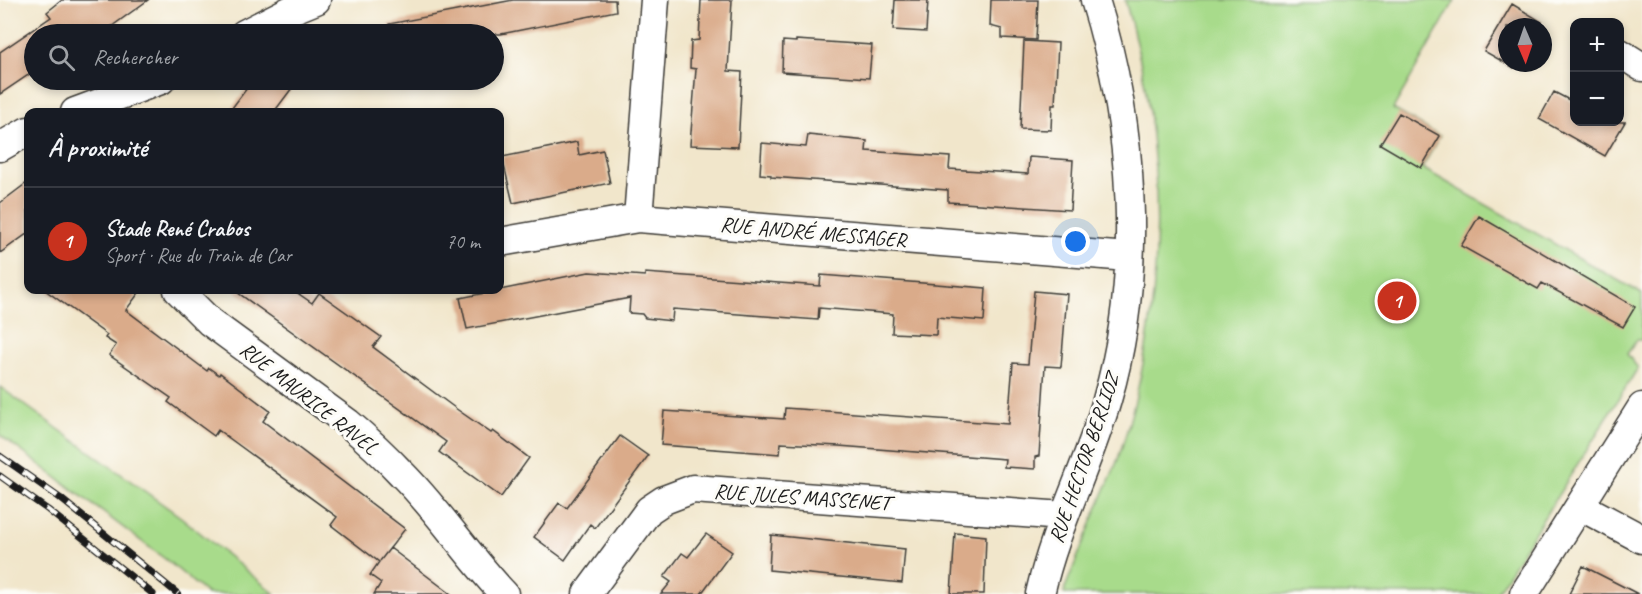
<!DOCTYPE html>
<html lang="fr">
<meta charset="utf-8">
<style>
:root{--surface:#171b24;--page:#242831;--text:#f1f3f6;--muted:#9ea1a6;--line:#363941;--accent:#c8321e}
body{margin:0;font-family:Caveat,sans-serif;background:var(--page);color:var(--text)}
.controls{position:absolute;right:18px;top:18px;display:grid;overflow:hidden;border-radius:12px;box-shadow:0 3px 9px #0003}
.controls button{width:54px;height:54px;display:grid;place-items:center;padding:0;border:0;border-bottom:2px solid var(--line);background:var(--surface);color:var(--text);font:30px sans-serif}
.compass{position:absolute;left:1498px;top:18px;width:54px;height:54px;border-radius:50%;background:var(--surface);box-shadow:0 3px 9px #0003;rotate:178deg}
.you{position:absolute;left:1076px;top:242px;width:21px;height:21px;margin:-15px;border:4px solid #fff;border-radius:50%;background:#1a73e8;box-shadow:0 0 0 9px #1a73e833}
.badge{display:grid;place-items:center;width:39px;height:39px;border-radius:50%;background:var(--accent);color:#fff;font-size:20px;font-weight:700}
.pin{position:absolute;translate:-50% -50%;border:3px solid #fff;box-shadow:0 2px 6px #0006}
.list{margin:0;padding:0;list-style:none}
h2{display:flex;justify-content:space-between;align-items:center;height:78px;margin:0;padding:0 24px;font-size:26px}
h2 small{font-size:20px;font-weight:400;color:var(--muted)}
.list li{display:grid;grid-template-columns:39px 1fr auto;gap:18px;align-items:center;box-sizing:border-box;height:108px;padding:0 24px;border-top:2px solid var(--line)}
.list b{display:block;font-size:22px;white-space:nowrap}
.list p{margin:0;font-size:20px;white-space:nowrap;color:var(--muted)}
.list em{font-size:20px;font-style:normal;color:var(--muted)}
.icon{flex:none;width:33px;height:33px;fill:none;stroke:currentColor;stroke-width:2;stroke-linecap:round;stroke-linejoin:round}
.map{position:relative;flex:none;width:1642px;height:594px;overflow:hidden}
.search{position:absolute;background:var(--surface);box-shadow:0 3px 9px #0003;left:24px;top:24px;width:480px;height:66px;display:flex;align-items:center;gap:15px;box-sizing:border-box;padding:0 21px;border-radius:33px;color:var(--muted);font-size:22px}
.panel{position:absolute;background:var(--surface);box-shadow:0 3px 9px #0003;left:24px;top:108px;width:480px;height:186px;border-radius:12px}
.map>svg:first-child{display:block}
.green{fill:#a8db8b;stroke:#627c54;stroke-width:1.5}
.building{fill:#daab8a}
.lines{fill:none;stroke-linecap:round;stroke-linejoin:round}
.minor-casing{stroke:#3c3a36;stroke-width:31}
.minor{stroke:#fff;stroke-width:28}
.rail-casing{stroke:#1c1c1c;stroke-width:7}
.rail{stroke:#fdfcf7;stroke-width:4.5;stroke-dasharray:14;stroke-linecap:butt}
.labels{text-anchor:middle;dominant-baseline:central;stroke-width:6;stroke-linejoin:round;paint-order:stroke}
.street-label{font-size:21px;fill:#1c1c1c;stroke:#fdfcf7}
</style>
<div class="map">
<svg width="1642" height="594" viewBox="0 0 1642 594">
<rect width="100%" height="100%" fill="#fdfcf7"/>
<filter id="ink" filterUnits="userSpaceOnUse"><feTurbulence type="fractalNoise" baseFrequency=".0167" numOctaves="2"/><feDisplacementMap in="SourceGraphic" scale="12" xChannelSelector="R" yChannelSelector="G"/><feConvolveMatrix kernelMatrix="1 2 1 2 8 2 1 2 1" color-interpolation-filters="sRGB"/></filter>
<filter id="wash" filterUnits="userSpaceOnUse"><feTurbulence type="fractalNoise" baseFrequency=".008" numOctaves="4" result="noise"/><feDisplacementMap in="SourceGraphic" scale="24" xChannelSelector="R" yChannelSelector="G"/><feGaussianBlur stdDeviation="1.35" result="paint"/><feColorMatrix in="noise" values="0 0 0 0 0 0 0 0 0 0 0 0 0 0 0 0 0 1.4 0 .05"/><feComposite in="paint" operator="in"/></filter>
<g filter="url(#wash)">
<rect width="100%" height="100%" fill="#f1e6cb"/>
<path class="green" d="M 1125,0 L 1455,0 L 1393,109 L 1440,136 L 1422,168 L 1642,294 L 1642,340 L 1637,340 L 1627,354 L 1638,368 L 1496,594 L 1064,594 L 1065,588 C 1077,558 1089,529 1101,499 C 1107,484 1115,469 1120,453 C 1168,306 1168,148 1125,0 Z
M 0,387 L 182,518 L 275,594 L 207,594 L 169,562 L 0,435 Z"/>
<g id="blocks">
<path class="building" d="M 62,0 L 148,0 L 101,34 L 34,34 L 34,71 L 0,94 L 0,52 L 51,17 L 47,12 Z
M 513,0 L 615,0 L 616,11 L 501,34 L 390,34 L 389,24 Z
M 701,0 L 732,0 L 728,71 L 742,72 L 738,147 L 690,145 L 696,69 L 690,68 L 691,41 L 699,40 Z
M 895,0 L 928,0 L 926,32 L 893,30 Z
M 991,0 L 1038,0 L 1036,40 L 1002,38 L 1002,29 L 990,26 Z
M 1512,4 L 1542,22 L 1539,27 L 1507,27 L 1507,63 L 1518,63 L 1514,68 L 1484,51 Z
M 796,40 L 872,45 L 869,78 L 782,72 L 783,41 L 796,42 Z
M 1024,41 L 1058,43 L 1055,105 L 1052,105 L 1051,130 L 1020,129 Z
M 253,80 L 298,80 L 274,112 L 229,112 Z
M 1554,92 L 1575,103 L 1575,122 L 1625,122 L 1605,156 L 1539,119 Z
M 1399,113 L 1440,136 L 1421,168 L 1380,144 Z
M 808,135 L 867,141 L 866,151 L 950,157 L 949,169 L 1028,174 L 1029,157 L 1073,160 L 1070,210 L 948,202 L 948,190 L 771,177 L 771,175 L 760,174 L 762,143 L 806,147 Z
M 577,142 L 579,155 L 603,150 L 610,183 L 513,203 L 502,157 Z
M 28,182 L 28,233 L 0,253 L 0,203 Z
M 1479,216 L 1635,307 L 1623,327 L 1542,283 L 1538,289 L 1461,246 Z
M 589,272 L 645,276 L 645,273 L 820,286 L 821,275 L 986,288 L 984,321 L 937,317 L 936,335 L 892,333 L 893,314 L 819,308 L 818,320 L 673,309 L 672,321 L 645,318 L 642,314 L 629,313 L 630,298 L 467,329 L 460,298 Z
M 45,290 L 141,290 L 126,310 L 207,371 L 209,368 L 219,375 L 220,373 L 270,411 L 263,421 L 405,529 L 380,561 L 390,548 L 451,594 L 374,594 L 381,583 L 370,575 L 379,562 L 331,525 L 337,517 L 218,430 L 214,436 L 168,402 L 171,398 L 109,355 L 116,345 L 105,338 L 107,335 Z
M 234,290 L 293,290 L 312,303 L 319,293 L 381,337 L 373,347 L 455,408 L 491,433 L 493,431 L 529,458 L 501,497 L 439,452 L 446,442 Z
M 1034,291 L 1067,294 L 1061,367 L 1045,366 L 1039,456 L 1035,457 L 1035,469 L 1004,467 L 1005,459 L 839,446 L 781,443 L 780,454 L 661,445 L 664,411 L 784,419 L 785,408 L 1008,424 L 1013,363 L 1028,364 Z
M 620,436 L 648,456 L 595,528 L 590,524 L 565,560 L 534,537 L 559,503 L 567,508 Z
M 955,533 L 986,536 L 984,594 L 951,594 Z
M 706,534 L 732,552 L 701,594 L 661,594 L 671,582 L 664,577 L 682,553 L 688,557 Z
M 771,535 L 905,549 L 902,583 L 769,570 Z
M 1583,566 L 1638,594 L 1569,594 Z"/>
</g>
</g>
<g filter="url(#ink)">
<use href="#blocks" fill-opacity="0" stroke="#3c3a36" stroke-width="1.5"/>
<g class="lines">
<defs>
<path id="minor" d="M 244,34 L 289,11 L 316,0
M 1620,53 L 1642,67
M 75,112 L 161,80
M 0,147 L 28,131
M 638,218 L 655,0
M 500,242 L 638,218 L 1128,257
M 178,290 L 210,322 L 348,423 C 367,439 385,456 402,474 C 439,511 468,556 504,594
M 1580,506 L 1642,539
M 587,594 L 649,510 L 664,500 L 693,489 L 1064,516
M 1040,594 C 1055,527 1088,466 1107,400 C 1144,273 1134,125 1095,0
M 1524,594 L 1642,407"/>
</defs>
<use href="#minor" class="minor-casing"/>
<use href="#minor" class="minor"/>
<defs>
<path id="rail" d="M 0,456 L 60,498 L 178,594
M 0,476 L 48,510 L 153,594"/>
</defs>
<use href="#rail" class="rail-casing"/>
<use href="#rail" class="rail"/>
</g>
</g>
<g class="labels">
<g class="street-label">
<text transform="translate(813 232) rotate(5)">RUE ANDRÉ MESSAGER</text>
<text transform="translate(309 398) rotate(38)">RUE MAURICE RAVEL</text>
<text transform="translate(1084 458) rotate(-71)">RUE HECTOR BERLIOZ</text>
<text transform="translate(802 497) rotate(4)">RUE JULES MASSENET</text>
</g>
</g>
</svg>
<div class="controls">
<button>+</button>
<button>−</button>
</div>
<svg class="compass" viewBox="-18 -18 36 36"><path d="M0-13l5 13h-10z" fill="#e53935"/><path d="M0 13l5-13h-10z" fill="#9ea1a6"/></svg>
<div class="you"></div>
<div class="pin badge" style="left:1397px;top:301px">1</div>
<div class="search"><svg class="icon" aria-label="search" viewBox="0 0 24 24"><circle cx="10" cy="10" r="6"/><path d="M15 15l6 6"/></svg>Rechercher</div>
<section class="panel">
<h2>À proximité<small></small></h2>
<ul class="list">
<li><span class="badge">1</span><div><b>Stade René Crabos</b><p>Sport · Rue du Train de Car</p></div><em>70 m</em></li>
</ul>
</section>
</div>
